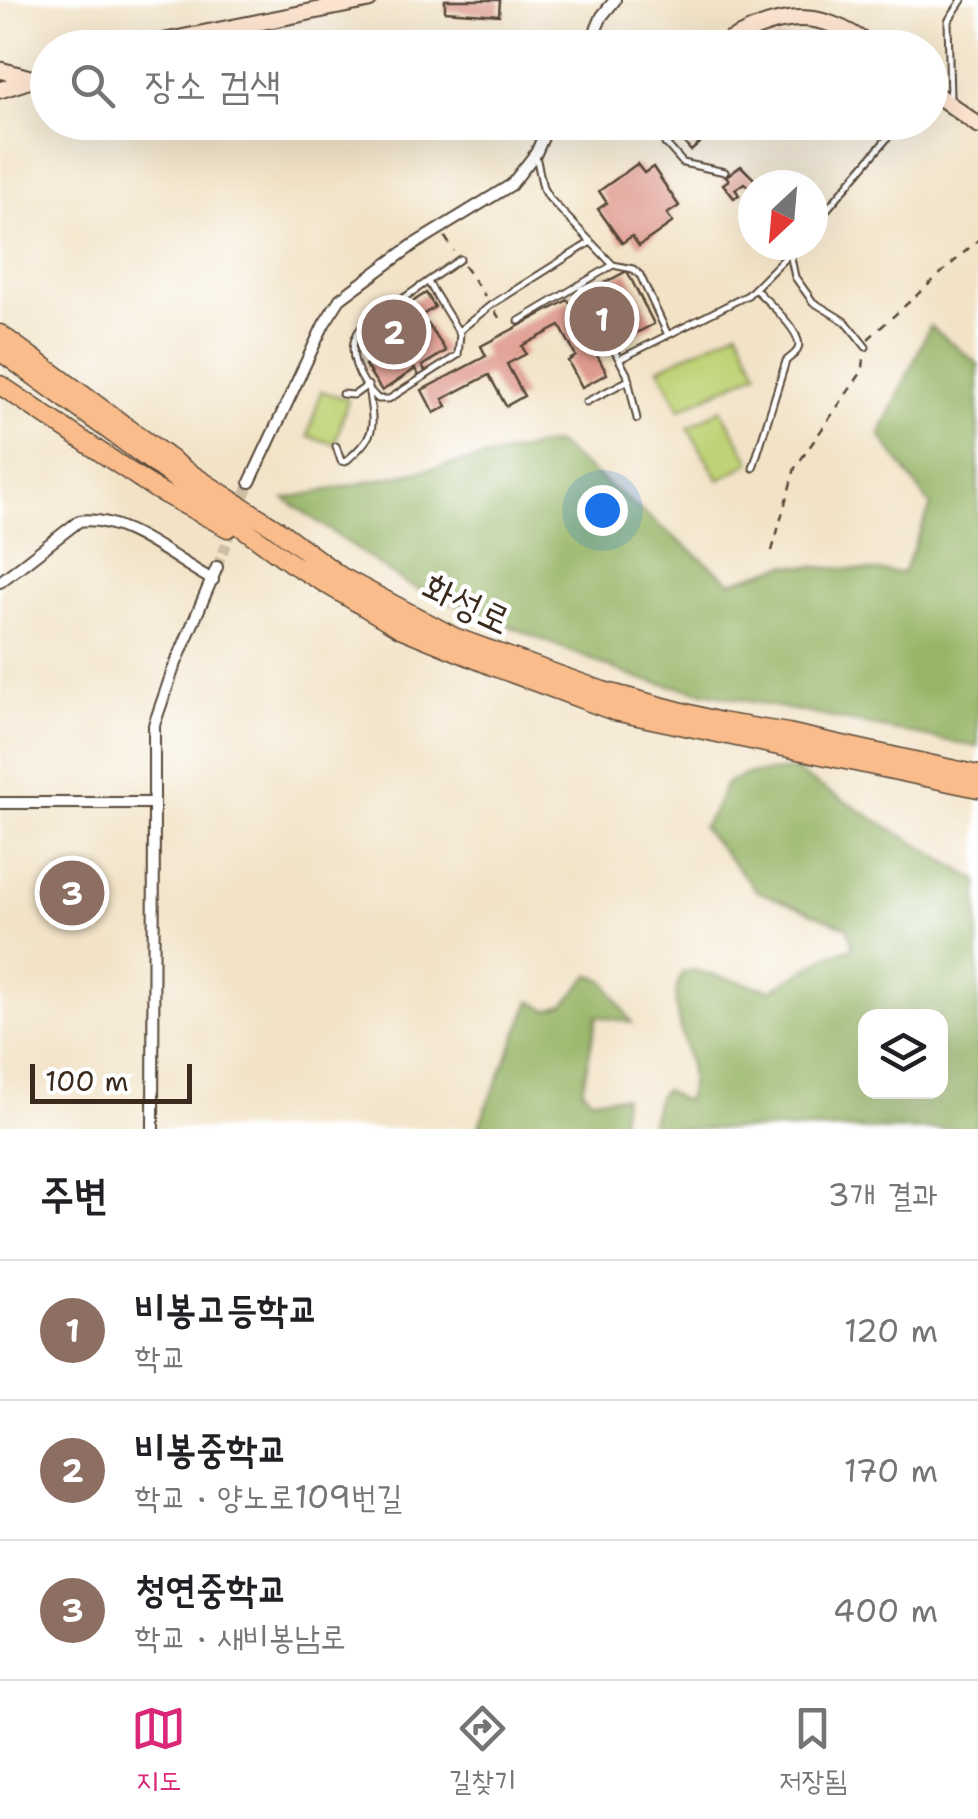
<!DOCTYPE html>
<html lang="ko">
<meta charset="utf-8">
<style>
:root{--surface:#fff;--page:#f2f2f2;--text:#202124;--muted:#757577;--line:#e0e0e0;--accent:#db2777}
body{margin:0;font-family:"Shantell Sans","Poor Story",sans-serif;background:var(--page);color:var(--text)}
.controls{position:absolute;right:30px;bottom:30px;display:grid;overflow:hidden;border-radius:20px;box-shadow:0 10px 40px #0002}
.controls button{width:90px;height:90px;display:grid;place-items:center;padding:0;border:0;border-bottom:2px solid var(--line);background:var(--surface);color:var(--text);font:50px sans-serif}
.compass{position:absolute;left:738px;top:170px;width:90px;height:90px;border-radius:50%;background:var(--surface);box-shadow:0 10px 40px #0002;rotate:206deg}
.scale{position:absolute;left:30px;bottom:25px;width:162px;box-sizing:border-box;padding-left:10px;border:5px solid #3b2a1e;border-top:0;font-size:28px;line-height:35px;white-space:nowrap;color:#3b2a1e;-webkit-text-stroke:8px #fff;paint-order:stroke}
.you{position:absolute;left:602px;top:510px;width:35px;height:35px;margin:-25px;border:8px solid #fff;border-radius:50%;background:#1a73e8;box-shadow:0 0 0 15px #1a73e833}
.badge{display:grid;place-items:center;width:65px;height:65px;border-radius:50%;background:var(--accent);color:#fff;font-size:32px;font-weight:700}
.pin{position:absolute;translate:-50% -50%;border:5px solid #fff;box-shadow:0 2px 10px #0006}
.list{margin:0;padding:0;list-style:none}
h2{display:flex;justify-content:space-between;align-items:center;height:130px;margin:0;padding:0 40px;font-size:42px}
h2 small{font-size:32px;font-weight:400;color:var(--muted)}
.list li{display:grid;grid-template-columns:65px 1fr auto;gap:30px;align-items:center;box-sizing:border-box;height:140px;padding:0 40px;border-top:2px solid var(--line)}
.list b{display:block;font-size:38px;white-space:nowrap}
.list p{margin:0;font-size:32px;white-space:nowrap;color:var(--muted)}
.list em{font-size:32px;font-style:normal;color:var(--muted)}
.icon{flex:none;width:55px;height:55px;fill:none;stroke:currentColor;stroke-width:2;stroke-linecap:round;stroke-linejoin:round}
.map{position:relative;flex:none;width:978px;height:1129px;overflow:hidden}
.search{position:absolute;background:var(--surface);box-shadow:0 10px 40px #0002;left:30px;right:30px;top:30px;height:110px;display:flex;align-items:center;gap:25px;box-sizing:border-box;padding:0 35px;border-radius:55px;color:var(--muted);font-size:38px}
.sheet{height:550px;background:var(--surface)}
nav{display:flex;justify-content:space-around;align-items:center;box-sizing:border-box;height:140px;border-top:2px solid var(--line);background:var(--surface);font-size:28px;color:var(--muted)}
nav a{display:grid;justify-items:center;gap:5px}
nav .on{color:var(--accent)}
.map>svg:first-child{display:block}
.green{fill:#bfd376;stroke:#7d7e4a;stroke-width:2.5}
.forest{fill:#97b567;stroke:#697042;stroke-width:2.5;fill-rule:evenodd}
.building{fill:#de988c}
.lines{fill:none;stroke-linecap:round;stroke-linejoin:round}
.street-tunnel{stroke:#cdbea5;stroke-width:10;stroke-dasharray:10 5;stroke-linecap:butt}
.lane-casing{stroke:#564637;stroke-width:9}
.street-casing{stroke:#564637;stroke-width:14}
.secondary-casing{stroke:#564637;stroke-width:19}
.primary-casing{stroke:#564637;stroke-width:21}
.path{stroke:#564637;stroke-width:2.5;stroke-dasharray:8 8;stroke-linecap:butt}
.lane{stroke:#fff;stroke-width:5}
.street{stroke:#fff;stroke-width:10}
.secondary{stroke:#fde4d0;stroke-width:15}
.primary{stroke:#f9bc8a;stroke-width:18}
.labels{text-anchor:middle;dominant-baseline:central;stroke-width:9;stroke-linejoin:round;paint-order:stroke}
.street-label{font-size:38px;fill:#3b2a1e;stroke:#fff}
</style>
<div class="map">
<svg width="978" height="1129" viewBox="0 0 978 1129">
<rect width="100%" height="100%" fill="#fff"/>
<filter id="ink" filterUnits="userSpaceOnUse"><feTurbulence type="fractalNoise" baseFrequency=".01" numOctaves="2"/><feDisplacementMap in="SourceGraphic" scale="20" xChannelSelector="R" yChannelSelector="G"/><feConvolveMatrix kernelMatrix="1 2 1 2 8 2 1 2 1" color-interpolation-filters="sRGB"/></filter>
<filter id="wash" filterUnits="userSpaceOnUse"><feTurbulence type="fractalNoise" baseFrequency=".0048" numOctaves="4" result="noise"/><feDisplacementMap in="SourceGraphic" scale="40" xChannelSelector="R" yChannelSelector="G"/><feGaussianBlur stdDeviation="2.25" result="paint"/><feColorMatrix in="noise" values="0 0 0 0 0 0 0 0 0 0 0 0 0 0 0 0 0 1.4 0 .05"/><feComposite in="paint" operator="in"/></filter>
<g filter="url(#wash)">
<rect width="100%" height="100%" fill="#f2e3c7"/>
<path class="green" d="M 738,330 L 758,372 L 680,409 L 659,368 Z
M 321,391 L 348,399 L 335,444 L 308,436 Z
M 721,409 L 751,462 L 719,480 L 688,428 Z"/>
<path class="forest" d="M 930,326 L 978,364 L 978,747 L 639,679 L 408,585 L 285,499 L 555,443 L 731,582 L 786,565 L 903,573 L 931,506 L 880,435 Z
M 793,770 L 978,881 L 978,1129 L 649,1129 L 658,1096 L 665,1090 L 679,1099 L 687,1100 C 702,1056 661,1016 682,973 L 693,970 L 772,990 L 830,955 L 853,948 L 847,927 L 757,891 L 702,827 L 713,813 L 726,784 L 747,774 ZM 940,1016 L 940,1092 L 866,1092 L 866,1016 Z
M 590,975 L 604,980 L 632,1023 L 597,1016 L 582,1090 L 591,1098 L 624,1097 L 620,1129 L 489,1129 L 479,1125 L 531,1001 L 547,1010 L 564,1005 Z"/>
<g id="blocks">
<path class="building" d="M 445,0 L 500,0 L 499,15 L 445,11 Z
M 773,39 L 811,40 L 811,48 L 773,48 Z
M 699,122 L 708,134 L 701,139 L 695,136 L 700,143 L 691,151 L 679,137 Z
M 707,122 L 733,123 L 734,132 L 710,139 Z
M 637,164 L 644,173 L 653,167 L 679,206 L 667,214 L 673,222 L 639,246 L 632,236 L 622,243 L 598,209 L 607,203 L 599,191 Z
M 741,166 L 760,185 L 753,185 L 753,191 L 744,183 L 735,189 L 739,195 L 734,198 L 723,184 L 729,180 L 726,176 Z
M 627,271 L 654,324 L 620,341 L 593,289 Z
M 426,293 L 435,307 L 366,352 L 357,338 Z
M 568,300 L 607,374 L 582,387 L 568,361 L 576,356 L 560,326 L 522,346 L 526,354 L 507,364 L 524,396 L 506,406 L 489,375 L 443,399 L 447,406 L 434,413 L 422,390 L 486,356 L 481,346 Z
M 428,324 L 446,351 L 422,366 L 426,373 L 420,377 L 415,369 L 382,391 L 365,365 Z"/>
</g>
</g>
<g filter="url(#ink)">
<use href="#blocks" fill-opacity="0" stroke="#564637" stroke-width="2.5"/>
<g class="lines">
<path class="street-tunnel" d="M 239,510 L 250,482
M 217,567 L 233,526"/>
<defs>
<path id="lane" d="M 950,98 L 948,21 L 962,0
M 647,122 L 683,163 L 725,172
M 665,144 L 691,122
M 536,156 L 543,188 L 549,198 L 613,265 L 633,269 L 640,275 L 668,335
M 813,226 L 901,122
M 797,245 L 790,253 L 795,277 L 813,302 L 846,322 L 866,347
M 428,282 L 460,334 L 458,355 L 389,399 L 378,399 C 360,382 342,349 362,327 L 460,259
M 579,285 L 627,374 L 637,419
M 519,321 L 613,265
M 459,331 L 491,305 L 591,242
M 620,359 L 748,295 L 790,253
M 586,402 L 629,380
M 336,446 L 341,461 L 345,462 C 380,432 373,428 368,385 L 354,395 L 342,394
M 753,468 L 786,361 C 790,357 796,354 798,349 C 805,334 766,300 756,290"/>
<path id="street" d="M 588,48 L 602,16 L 615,0
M 250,482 L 324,324 L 340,299 L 413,245 L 511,185 L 536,153 L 550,122
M 0,582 L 79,521 C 123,514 174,560 213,580
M 0,803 L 154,803 L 153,1129
M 154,803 L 154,725 L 173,670 L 217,567"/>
<path id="secondary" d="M 131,48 L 369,0
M 715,48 C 777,15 813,3 874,48
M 0,70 L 34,79
M 0,90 L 34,79 L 48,78
M 930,90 L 978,125"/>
<path id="primary" d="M 0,334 L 185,470 L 274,527 L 340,576 L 454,637 L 603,691 L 720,722 L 788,733 L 978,775
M 0,351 L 291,563 L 400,628 L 495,667 L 614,711 L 978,788
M 0,385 L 157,490 L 228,528"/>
</defs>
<use href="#lane" class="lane-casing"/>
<use href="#street" class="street-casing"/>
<use href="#secondary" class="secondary-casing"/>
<use href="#primary" class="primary-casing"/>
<path class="path" d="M 445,237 L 454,251
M 464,266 L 485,296
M 495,311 L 502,323
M 868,339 L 978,240
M 772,551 L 795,468 L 863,370 L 864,356"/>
<use href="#lane" class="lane"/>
<use href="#street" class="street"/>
<use href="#secondary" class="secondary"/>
<use href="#primary" class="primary"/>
</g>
</g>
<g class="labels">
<g class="street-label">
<text transform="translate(467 603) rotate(25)">화성로</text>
</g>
</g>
</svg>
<div class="controls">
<button><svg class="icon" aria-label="layers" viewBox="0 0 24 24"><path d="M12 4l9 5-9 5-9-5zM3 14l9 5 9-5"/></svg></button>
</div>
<svg class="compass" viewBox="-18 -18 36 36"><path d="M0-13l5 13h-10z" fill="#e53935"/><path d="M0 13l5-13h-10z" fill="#757577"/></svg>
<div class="scale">100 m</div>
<div class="you"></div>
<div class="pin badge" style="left:602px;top:319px;background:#8d6e63">1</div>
<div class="pin badge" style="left:394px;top:332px;background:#8d6e63">2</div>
<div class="pin badge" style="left:72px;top:893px;background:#8d6e63">3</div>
<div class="search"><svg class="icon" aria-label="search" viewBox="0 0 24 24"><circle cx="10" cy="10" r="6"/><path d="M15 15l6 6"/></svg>장소 검색</div>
</div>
<section class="sheet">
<h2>주변<small>3개 결과</small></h2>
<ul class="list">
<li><span class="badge" style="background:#8d6e63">1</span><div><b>비봉고등학교</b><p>학교</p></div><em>120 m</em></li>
<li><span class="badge" style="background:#8d6e63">2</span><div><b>비봉중학교</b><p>학교 · 양노로109번길</p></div><em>170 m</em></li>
<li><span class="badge" style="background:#8d6e63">3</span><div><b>청연중학교</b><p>학교 · 새비봉남로</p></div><em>400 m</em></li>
</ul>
</section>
<nav>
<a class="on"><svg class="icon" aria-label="map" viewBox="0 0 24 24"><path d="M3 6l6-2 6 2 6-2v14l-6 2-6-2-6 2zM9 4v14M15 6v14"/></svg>지도</a>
<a><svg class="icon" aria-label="directions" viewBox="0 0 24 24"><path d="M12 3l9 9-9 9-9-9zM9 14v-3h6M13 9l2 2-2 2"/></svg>길찾기</a>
<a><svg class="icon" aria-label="saved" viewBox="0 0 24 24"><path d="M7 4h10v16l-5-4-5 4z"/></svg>저장됨</a>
</nav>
